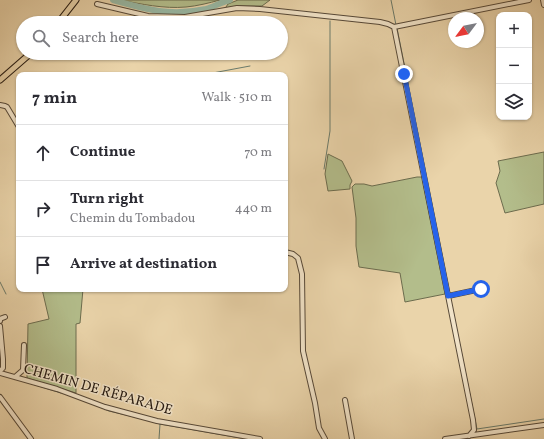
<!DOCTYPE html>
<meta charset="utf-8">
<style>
:root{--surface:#fff;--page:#f2f2f3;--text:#2b2b33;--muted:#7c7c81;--line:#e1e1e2}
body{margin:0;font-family:Vollkorn,serif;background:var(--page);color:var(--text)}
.controls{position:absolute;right:12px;top:12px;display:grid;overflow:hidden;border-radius:8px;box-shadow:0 1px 3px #0004}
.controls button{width:36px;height:36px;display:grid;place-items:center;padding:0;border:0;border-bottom:1px solid var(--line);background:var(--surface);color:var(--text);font:20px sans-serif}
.compass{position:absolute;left:448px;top:12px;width:36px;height:36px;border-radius:50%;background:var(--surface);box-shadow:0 1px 3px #0004;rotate:238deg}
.stop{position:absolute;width:12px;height:12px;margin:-9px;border:3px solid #2563eb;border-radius:50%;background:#fff}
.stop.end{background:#2563eb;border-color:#fff;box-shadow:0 1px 4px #0008}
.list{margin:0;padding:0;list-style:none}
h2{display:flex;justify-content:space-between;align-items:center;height:52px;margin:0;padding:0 16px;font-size:17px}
h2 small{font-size:13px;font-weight:400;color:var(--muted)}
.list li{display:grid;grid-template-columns:26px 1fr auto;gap:12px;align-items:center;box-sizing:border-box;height:56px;padding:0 16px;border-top:1px solid var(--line)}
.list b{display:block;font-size:15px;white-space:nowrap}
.list p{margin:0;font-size:13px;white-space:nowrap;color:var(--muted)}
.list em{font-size:13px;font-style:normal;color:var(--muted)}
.icon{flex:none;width:22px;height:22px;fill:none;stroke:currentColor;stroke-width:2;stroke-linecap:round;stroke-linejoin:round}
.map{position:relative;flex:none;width:544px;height:439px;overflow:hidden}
.search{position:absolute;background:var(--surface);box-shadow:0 1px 3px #0004;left:16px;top:16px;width:272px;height:44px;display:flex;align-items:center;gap:10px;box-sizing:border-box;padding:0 14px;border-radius:22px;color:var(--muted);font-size:15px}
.panel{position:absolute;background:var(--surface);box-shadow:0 1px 3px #0004;left:16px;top:72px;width:272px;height:220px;border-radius:8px}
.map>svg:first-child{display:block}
.green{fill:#b3bd8b;stroke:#6c6c4e}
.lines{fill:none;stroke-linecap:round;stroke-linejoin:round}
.stream{stroke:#6a7a6a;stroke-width:1}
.river{stroke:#98b9a5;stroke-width:6}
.minor-casing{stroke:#574938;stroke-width:6}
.major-casing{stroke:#261b12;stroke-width:7}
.minor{stroke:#f1e3c8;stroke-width:4}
.major{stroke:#ead4aa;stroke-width:5}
.route{stroke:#2563eb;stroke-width:5}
.labels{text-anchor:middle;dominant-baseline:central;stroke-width:3;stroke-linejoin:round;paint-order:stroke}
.street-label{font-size:14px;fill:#261b12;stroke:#f1e3c8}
</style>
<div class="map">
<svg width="544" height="439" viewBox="0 0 544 439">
<rect width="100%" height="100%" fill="#ead4aa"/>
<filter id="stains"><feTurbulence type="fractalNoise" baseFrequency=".005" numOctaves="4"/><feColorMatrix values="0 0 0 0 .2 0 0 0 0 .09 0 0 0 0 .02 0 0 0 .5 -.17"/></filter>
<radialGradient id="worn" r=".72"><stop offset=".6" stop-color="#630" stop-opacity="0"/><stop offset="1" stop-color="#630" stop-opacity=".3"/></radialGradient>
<path class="green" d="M 120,0 L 220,0 C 209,3 197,6 186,7 C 164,9 141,4 120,0 Z
M 238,0 L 270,0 L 262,6 L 237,6 L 228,8 L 226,7 L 228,4 Z
M 544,152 L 544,204 L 505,213 L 496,183 L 500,171 L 498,161 Z
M 328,154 L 342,161 L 352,181 L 350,185 L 350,189 L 328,191 L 325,174 Z
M 417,177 L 422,177 L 445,294 L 405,302 L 400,273 L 359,267 L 356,246 L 356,218 L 352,187 L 355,184 L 364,184 L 372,186 Z
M 42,289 L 83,289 L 80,323 L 76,324 L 76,393 L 27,378 L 28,324 L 49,319 Z"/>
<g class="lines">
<path class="stream" d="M 391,0 L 396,25
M 397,28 L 450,294
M 202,75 L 250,66
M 324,169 L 330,131 L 330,21
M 0,282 L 6,294
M 450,297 L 477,429 L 544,419
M 32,384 L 61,393
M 100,407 L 109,411 L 151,421
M 156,423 L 160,424
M 159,439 L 160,424 L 246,439"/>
<path class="river" d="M 113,0 C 127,4 145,9 159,11 C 174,13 192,12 206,9 C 214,7 221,2 230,0"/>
<defs>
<path id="minor" d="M 543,0 L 544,5
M 97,4 L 148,16 L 185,17 L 237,8 L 260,9 L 380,22 L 388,24 L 394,27 L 473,420 L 474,430 L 469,436
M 394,27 L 529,0
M 0,105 L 5,106 L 7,107 L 19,127
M 285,252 L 293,254 L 298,258 L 302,274 L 303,351 L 315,403 L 319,428 L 325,439
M 448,296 L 481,289
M 0,321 L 0,319 L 5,317
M 0,326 L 3,359 L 3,368 L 0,371
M 0,373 L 57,389 L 105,407 L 157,421 L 260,439
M 15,377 L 23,370 L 24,345
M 0,397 L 31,439
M 345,400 L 352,439
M 445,439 L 544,425"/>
<path id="major" d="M 58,23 L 76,0
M 0,80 L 31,53"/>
</defs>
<use href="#minor" class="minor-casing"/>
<use href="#major" class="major-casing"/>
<use href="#minor" class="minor"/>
<use href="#major" class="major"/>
</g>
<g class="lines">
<path class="route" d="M 404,74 L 448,296 L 481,289"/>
</g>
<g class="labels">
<g class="street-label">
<text transform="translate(98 390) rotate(16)">CHEMIN DE RÉPARADE</text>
</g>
</g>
<rect width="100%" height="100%" filter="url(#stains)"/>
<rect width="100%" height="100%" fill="url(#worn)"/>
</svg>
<div class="controls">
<button>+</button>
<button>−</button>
<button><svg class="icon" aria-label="layers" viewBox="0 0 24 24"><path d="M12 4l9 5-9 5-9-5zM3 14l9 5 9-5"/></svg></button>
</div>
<svg class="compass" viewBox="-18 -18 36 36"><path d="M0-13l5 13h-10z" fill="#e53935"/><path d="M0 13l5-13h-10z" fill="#7c7c81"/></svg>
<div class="stop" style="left:481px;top:289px"></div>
<div class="stop end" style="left:404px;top:74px"></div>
<div class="search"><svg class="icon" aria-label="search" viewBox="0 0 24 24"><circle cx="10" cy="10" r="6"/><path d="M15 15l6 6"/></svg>Search here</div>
<section class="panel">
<h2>7 min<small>Walk · 510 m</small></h2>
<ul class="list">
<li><svg class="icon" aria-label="ahead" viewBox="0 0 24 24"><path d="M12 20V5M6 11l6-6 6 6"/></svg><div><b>Continue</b></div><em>70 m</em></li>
<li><svg class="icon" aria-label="right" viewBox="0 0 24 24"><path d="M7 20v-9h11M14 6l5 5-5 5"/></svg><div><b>Turn right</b><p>Chemin du Tombadou</p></div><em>440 m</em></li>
<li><svg class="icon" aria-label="arrive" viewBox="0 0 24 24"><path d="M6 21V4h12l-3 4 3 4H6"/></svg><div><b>Arrive at destination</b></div></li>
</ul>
</section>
</div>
